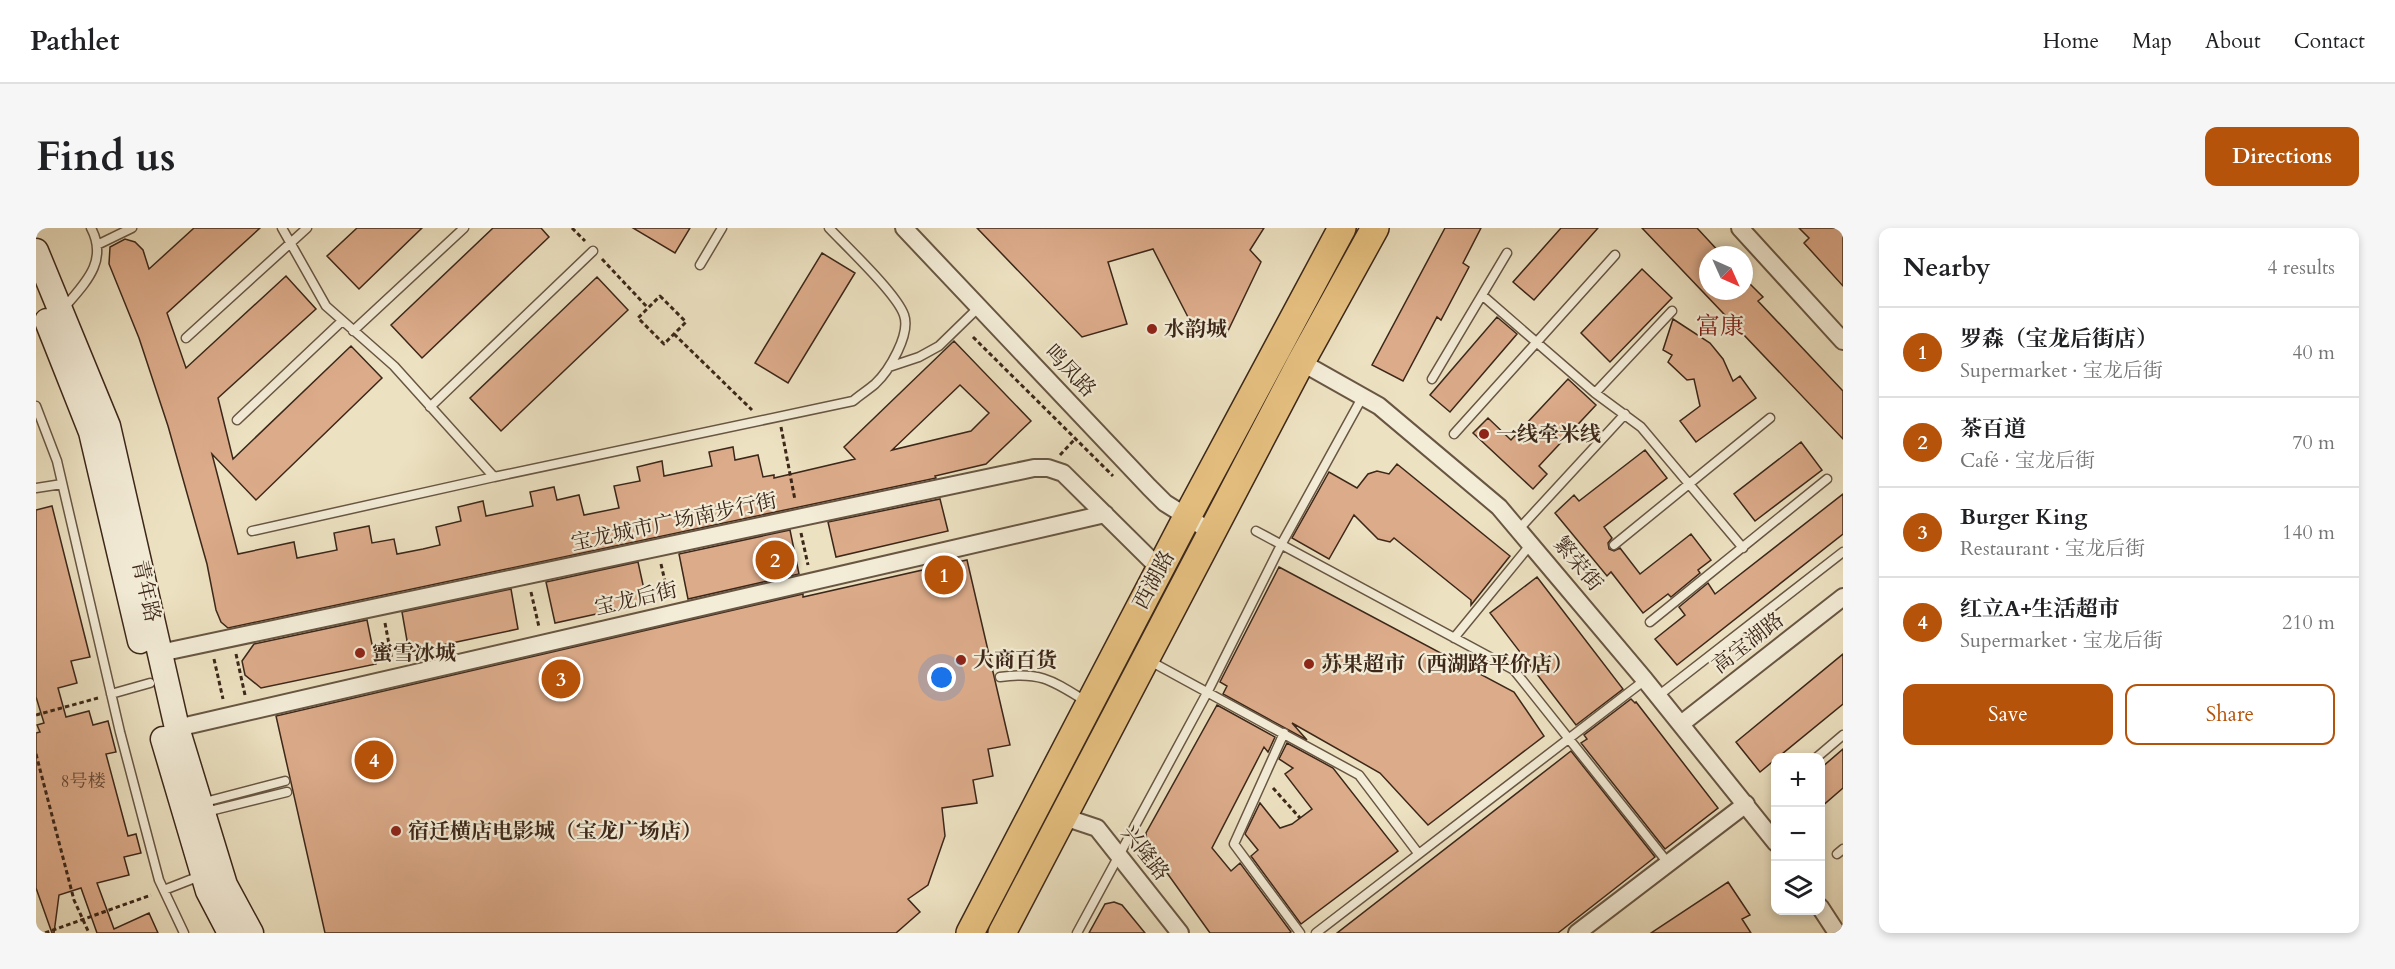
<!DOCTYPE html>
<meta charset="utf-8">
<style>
:root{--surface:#fff;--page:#f6f6f6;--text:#202124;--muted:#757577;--line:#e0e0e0;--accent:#b45309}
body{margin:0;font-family:Cardo,"Noto Serif SC",serif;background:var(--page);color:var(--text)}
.controls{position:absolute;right:18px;bottom:18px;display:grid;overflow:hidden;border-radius:12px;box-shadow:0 3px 9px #0003}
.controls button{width:54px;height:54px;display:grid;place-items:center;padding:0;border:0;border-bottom:2px solid var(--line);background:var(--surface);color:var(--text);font:30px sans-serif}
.compass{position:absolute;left:1663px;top:18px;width:54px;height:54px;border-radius:50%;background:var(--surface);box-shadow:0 3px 9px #0003;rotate:135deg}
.you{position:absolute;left:906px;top:450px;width:21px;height:21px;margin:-15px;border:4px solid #fff;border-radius:50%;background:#1a73e8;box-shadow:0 0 0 9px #1a73e833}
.badge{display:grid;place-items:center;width:39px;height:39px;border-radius:50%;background:var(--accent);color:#fff;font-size:20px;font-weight:700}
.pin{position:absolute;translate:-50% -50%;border:3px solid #fff;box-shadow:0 2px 6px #0006}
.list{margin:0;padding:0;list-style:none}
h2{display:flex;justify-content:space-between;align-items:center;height:78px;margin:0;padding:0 24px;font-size:26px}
h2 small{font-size:20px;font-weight:400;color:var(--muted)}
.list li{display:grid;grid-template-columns:39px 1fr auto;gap:18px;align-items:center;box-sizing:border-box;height:90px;padding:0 24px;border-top:2px solid var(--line)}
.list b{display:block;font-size:22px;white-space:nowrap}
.list p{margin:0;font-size:20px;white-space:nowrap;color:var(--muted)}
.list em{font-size:20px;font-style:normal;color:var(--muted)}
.actions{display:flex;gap:12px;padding:18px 24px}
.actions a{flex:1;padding:14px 0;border:2px solid var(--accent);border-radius:12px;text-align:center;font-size:21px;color:var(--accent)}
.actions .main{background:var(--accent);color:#fff}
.icon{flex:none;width:33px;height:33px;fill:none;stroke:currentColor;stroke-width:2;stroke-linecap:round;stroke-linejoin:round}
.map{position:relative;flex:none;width:1807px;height:705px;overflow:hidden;border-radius:12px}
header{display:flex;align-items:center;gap:36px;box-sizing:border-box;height:84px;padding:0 30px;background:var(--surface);border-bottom:2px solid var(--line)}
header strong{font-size:28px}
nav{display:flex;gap:33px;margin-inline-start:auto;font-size:21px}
.intro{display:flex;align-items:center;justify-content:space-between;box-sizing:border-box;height:144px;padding:0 36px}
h1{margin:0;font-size:42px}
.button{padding:15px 27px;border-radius:12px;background:var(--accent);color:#fff;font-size:21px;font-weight:700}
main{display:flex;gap:36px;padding:0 36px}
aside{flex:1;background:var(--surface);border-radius:12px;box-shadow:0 3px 9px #0003}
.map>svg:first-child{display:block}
.building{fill:#dcab8a;stroke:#3c2719;stroke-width:1.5;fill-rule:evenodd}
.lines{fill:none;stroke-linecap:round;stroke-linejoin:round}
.lane-casing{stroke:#685643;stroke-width:11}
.street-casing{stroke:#685643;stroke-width:20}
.secondary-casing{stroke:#3c2719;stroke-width:27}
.primary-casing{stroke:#3c2719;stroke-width:30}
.path{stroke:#3c2719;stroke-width:3;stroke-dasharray:4.5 3;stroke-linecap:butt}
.lane{stroke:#f3ecd7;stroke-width:8}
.street{stroke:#f3ecd7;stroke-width:16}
.secondary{stroke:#f3ecd7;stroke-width:24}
.primary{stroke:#e6c080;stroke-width:27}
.poi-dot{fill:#8f2418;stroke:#f3ecd7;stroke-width:2}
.labels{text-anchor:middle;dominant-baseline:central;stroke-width:4.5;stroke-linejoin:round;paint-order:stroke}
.number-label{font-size:18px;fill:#644835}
.poi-label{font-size:21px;font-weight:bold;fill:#3c2719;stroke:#f3ecd7;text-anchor:start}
.street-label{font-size:21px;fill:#3c2719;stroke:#f3ecd7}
.quarter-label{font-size:24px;fill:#7a1f14;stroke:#f3ecd7}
</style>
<header>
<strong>Pathlet</strong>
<nav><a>Home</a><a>Map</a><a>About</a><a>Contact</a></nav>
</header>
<div class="intro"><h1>Find us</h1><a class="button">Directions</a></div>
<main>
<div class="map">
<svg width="1807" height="705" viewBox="0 0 1807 705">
<rect width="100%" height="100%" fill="#ece1c1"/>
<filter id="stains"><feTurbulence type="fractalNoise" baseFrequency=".00333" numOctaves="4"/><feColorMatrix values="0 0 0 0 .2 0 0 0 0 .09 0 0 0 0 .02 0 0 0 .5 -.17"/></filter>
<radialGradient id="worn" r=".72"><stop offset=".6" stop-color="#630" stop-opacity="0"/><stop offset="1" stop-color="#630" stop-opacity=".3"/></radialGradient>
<path class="building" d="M 158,0 L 224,0 L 131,85 L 150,140 L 250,48 L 280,81 L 182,170 L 197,231 L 315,118 L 346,150 L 220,272 L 176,226 L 202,326 L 258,314 L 261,330 L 301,322 L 298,305 L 333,298 L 336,315 L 358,311 L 361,326 L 387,321 L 404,317 L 400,299 L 425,293 L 422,279 L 447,273 L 450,288 L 497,278 L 494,264 L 518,259 L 521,272 L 543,267 L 548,287 L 583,280 L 578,258 L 604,253 L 601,239 L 626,233 L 628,248 L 676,238 L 673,224 L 697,219 L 699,232 L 722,227 L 727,249 L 738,247 L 738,250 L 819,231 L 808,219 L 918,113 L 995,193 L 950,236 L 899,248 L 900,250 L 192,400 L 185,394 L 180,382 L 171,336 L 132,198 L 103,110 L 73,36 L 74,19 L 89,11 L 99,14 L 107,22 L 113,41 ZM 924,157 L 953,185 L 935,203 L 856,222 Z
M 321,0 L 386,0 L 323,61 L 291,28 Z
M 457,0 L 505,0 L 513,9 L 386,130 L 355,97 Z
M 597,0 L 654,0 L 639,25 Z
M 941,0 L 1228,0 L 1214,22 L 1225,34 L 1190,107 L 1154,93 L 1117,21 L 1072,34 L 1091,96 L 1046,109 Z
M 1409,0 L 1445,0 L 1427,35 L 1433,39 L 1405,92 L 1401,89 L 1367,153 L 1336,137 Z
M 1525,0 L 1562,0 L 1498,72 L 1477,54 Z
M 1606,0 L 1661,0 L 1686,27 L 1672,27 L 1672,63 L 1708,63 L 1708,50 L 1727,69 L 1722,73 L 1807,163 L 1807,211 Z
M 1763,0 L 1807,0 L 1807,58 L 1768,15 L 1773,10 Z
M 786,25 L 819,45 L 752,155 L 719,135 Z
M 1606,41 L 1636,70 L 1574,134 L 1545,105 Z
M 561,49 L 592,82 L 465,203 L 434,170 Z
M 1461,89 L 1481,106 L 1414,184 L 1394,167 Z
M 1637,91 L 1674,115 L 1687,131 L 1697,153 L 1704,148 L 1720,170 L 1660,214 L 1644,193 L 1664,178 L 1658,151 L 1651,152 L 1632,134 L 1636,127 L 1627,122 Z
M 1532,151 L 1560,177 L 1503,238 L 1511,246 L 1497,261 L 1437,205 L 1452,190 L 1475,212 Z
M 1765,214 L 1786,242 L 1719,293 L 1698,266 Z
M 1609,222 L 1631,250 L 1568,299 L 1576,310 L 1572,315 L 1573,321 L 1578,323 L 1584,320 L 1604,346 L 1655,306 L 1675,332 L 1662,342 L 1664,345 L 1635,369 L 1632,366 L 1607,385 L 1575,344 L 1571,348 L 1519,285 L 1538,267 L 1543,273 Z
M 1361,236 L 1474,328 L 1435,377 L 1435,372 L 1358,310 L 1354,314 L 1342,311 L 1318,287 L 1293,331 L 1256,310 L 1293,244 L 1321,260 L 1332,246 L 1341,243 L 1353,246 Z
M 1807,266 L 1807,306 L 1641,437 L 1619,411 L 1649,387 L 1643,379 L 1672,355 L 1679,366 Z
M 904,271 L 912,303 L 800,329 L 792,294 Z
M 16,278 L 54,429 L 35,433 L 41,455 L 22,460 L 30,489 L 53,483 L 57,497 L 72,493 L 80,524 L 70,526 L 92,608 L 100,606 L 105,625 L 88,629 L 93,647 L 61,655 L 78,701 L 113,685 L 122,705 L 61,705 L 45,660 L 23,667 L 18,705 L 16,705 L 0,660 L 0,505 L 4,504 L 1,497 L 8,495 L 0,469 L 0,282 Z
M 754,302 L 763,346 L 652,371 L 643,326 Z
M 931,332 L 974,517 L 952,521 L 957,548 L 937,552 L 941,575 L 906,580 L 909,608 L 892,657 L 872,671 L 884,684 L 860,705 L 289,705 L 240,488 L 767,366 L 767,369 Z
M 602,334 L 611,375 L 519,395 L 510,354 Z
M 1243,339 L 1478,464 L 1508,508 L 1392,597 L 1344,545 L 1256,495 L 1271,512 L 1187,466 L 1191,458 L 1184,454 Z
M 1501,349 L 1587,461 L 1540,497 L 1454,385 Z
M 475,361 L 482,401 L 373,424 L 366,384 Z
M 331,392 L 340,436 L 225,460 L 209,447 L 206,433 L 218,416 Z
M 1807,426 L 1807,476 L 1724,544 L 1700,514 Z
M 1595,471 L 1599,475 L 1600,474 L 1682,580 L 1629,621 L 1545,515 L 1551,511 L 1548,507 Z
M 1181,477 L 1239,509 L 1232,524 L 1228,519 L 1176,620 L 1195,643 L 1204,635 L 1255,704 L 1253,705 L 1174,705 L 1111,617 L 1110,605 Z
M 1251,515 L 1297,540 L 1362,623 L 1265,696 L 1215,628 L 1222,622 L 1209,606 L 1224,575 L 1244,600 L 1256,596 L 1276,581 L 1249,546 L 1257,540 L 1243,531 Z
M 1807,521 L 1807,560 L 1785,579 L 1785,540 Z
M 1535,523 L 1619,629 L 1614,633 L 1522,705 L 1301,705 Z
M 1692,654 L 1714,687 L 1706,691 L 1715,705 L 1615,705 Z
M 1078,674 L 1086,677 L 1109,705 L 1053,705 L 1069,676 Z"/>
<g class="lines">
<defs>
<path id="lane" d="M 246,0 L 290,78 L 358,138 L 458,249 L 817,173 C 824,167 832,162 839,156 C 853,143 875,106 868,87 C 861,66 810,18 793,0
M 61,17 L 96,0
M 664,37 L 686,0
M 1446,67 L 1559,165 L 1605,199 L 1707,320
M 27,81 C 48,56 73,34 55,0
M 317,103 L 428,0
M 150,110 L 271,0
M 853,139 L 883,129 L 903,118 L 942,80
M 1396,151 L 1471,25
M 1559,165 L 1636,83
M 0,178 L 21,233 L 84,504 L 123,652 L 148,705
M 394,179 L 557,23
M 201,192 L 306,93
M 1418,206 L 1579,27
M 0,260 L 26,256
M 1483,301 L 1589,186
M 216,303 L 458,249
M 1220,303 L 1478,442 L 1632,635
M 1578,317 L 1734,190
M 1614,394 L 1791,251
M 1418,410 L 1495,316
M 1112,432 L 1323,547 L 1382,625
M 964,449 C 1005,443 1017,453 1051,474
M 75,466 L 114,455
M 1622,468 L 1807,324
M 1248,505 L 1198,616 L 1264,705
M 1780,530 L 1807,507
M 165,575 L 249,553
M 170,584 L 251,564
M 1801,626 L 1807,621
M 128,662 L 164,648
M 1041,705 L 1172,463 L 1245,317 L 1327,168
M 1280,705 L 1609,452"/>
<path id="street" d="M 868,0 L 1113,259 L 1129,275 L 1177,305
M 1704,0 L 1807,113
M 1265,134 L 1343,178 L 1463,279 L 1609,452 L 1740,615
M 124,425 L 998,240 L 1012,240 L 1027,245 L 1124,341
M 1645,496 L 1807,369
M 141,500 L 1069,286
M 1028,589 L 1061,600 L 1144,705
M 1784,679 L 1801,705
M 1541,705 L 1710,576"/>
<path id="secondary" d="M 0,23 L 72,198 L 141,500 L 189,657 L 215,705
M 11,93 L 55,204 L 104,413
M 127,511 L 172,663 L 194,705"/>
<path id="primary" d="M 934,705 L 1151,289 L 1306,0
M 966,705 L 1265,134 L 1339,0"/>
</defs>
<use href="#lane" class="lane-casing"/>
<use href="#street" class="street-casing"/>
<use href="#secondary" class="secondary-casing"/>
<use href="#primary" class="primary-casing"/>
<path class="path" d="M 536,0 L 549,13
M 566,31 L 612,80
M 624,68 L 650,94 L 628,116 L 602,90 Z
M 638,106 L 716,182
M 937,109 L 1077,248
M 745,199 L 759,272
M 1024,227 L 1039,211
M 765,305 L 772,337
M 625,336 L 633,371
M 495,364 L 503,399
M 349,395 L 356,432
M 200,426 L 209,467
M 178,431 L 187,471
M 0,487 L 62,470
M 0,526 L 38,672 L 53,705
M 1237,560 L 1264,590
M 9,705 L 115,667"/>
<use href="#lane" class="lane"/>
<use href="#street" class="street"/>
<use href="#secondary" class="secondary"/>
<use href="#primary" class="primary"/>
</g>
<g class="poi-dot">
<circle cx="1116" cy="101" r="6"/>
<circle cx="1448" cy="206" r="6"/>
<circle cx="324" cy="425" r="6"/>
<circle cx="925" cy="432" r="6"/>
<circle cx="1273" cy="436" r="6"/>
<circle cx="360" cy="603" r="6"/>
</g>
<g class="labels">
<g class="number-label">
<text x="47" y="553">8号楼</text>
</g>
<g class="poi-label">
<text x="1128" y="101">水韵城</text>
<text x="1460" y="206">一线牵米线</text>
<text x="336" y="425">蜜雪冰城</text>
<text x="937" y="432">大商百货</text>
<text x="1285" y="436">苏果超市（西湖路平价店）</text>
<text x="372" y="603">宿迁横店电影城（宝龙广场店）</text>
</g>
<g class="street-label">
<text transform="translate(1034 143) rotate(46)">鸣凤路</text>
<text transform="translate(638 294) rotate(-12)">宝龙城市广场南步行街</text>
<text transform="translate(1542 336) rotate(50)">繁荣街</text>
<text transform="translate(1118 352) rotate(-62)">西湖路</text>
<text transform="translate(110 363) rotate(77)">青年路</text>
<text transform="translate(600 371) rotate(-13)">宝龙后街</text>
<text transform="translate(1712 415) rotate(-38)">高宝湖路</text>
<text transform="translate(1109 625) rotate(52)">兴隆路</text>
</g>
<g class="quarter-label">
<text x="1684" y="98">富康</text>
</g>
</g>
<rect width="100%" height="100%" filter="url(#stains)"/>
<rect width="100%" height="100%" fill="url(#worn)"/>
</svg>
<div class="controls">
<button>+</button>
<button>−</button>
<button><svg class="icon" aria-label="layers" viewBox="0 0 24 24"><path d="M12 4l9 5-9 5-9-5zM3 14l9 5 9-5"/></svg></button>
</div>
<svg class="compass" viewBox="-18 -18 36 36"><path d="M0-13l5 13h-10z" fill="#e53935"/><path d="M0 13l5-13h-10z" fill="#757577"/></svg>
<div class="you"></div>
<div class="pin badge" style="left:908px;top:347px">1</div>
<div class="pin badge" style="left:739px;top:332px">2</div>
<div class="pin badge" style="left:525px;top:451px">3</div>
<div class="pin badge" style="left:338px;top:532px">4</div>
</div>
<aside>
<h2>Nearby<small>4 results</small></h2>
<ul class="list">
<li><span class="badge">1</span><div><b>罗森（宝龙后街店）</b><p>Supermarket · 宝龙后街</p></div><em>40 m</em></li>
<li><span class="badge">2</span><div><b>茶百道</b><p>Café · 宝龙后街</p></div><em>70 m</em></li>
<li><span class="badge">3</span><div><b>Burger King</b><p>Restaurant · 宝龙后街</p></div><em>140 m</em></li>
<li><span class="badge">4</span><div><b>红立A+生活超市</b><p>Supermarket · 宝龙后街</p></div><em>210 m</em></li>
</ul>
<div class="actions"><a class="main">Save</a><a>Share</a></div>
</aside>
</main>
